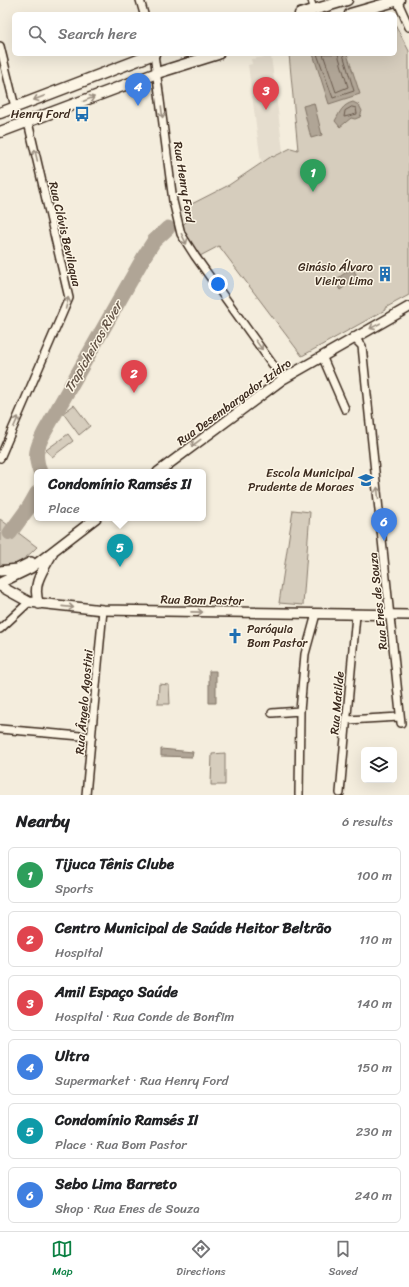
<!DOCTYPE html>
<meta charset="utf-8">
<style>
:root{--surface:#fff;--page:#f2f2f2;--text:#202124;--muted:#757577;--line:#e0e0e0;--accent:#0b8043}
body{margin:0;font-family:Sriracha,sans-serif;background:var(--page);color:var(--text)}
.controls{position:absolute;right:12px;bottom:12px;display:grid;overflow:hidden;border-radius:6px;box-shadow:0 4px 16px #0002}
.controls button{width:36px;height:36px;display:grid;place-items:center;padding:0;border:0;border-bottom:1px solid var(--line);background:var(--surface);color:var(--text);font:20px sans-serif}
.you{position:absolute;left:218px;top:284px;width:14px;height:14px;margin:-10px;border:3px solid #fff;border-radius:50%;background:#1a73e8;box-shadow:0 0 0 6px #1a73e833}
.badge{display:grid;place-items:center;width:26px;height:26px;border-radius:50%;background:var(--accent);color:#fff;font-size:13px;font-weight:700}
.pin{position:absolute;translate:-50% -33px;filter:drop-shadow(0 1px 2px #0008)}
.pin::after{content:'';position:absolute;top:21px;width:14px;height:12px;background:inherit;clip-path:polygon(0 0,100% 0,50% 100%)}
.popup{position:absolute;left:34px;top:469px;width:172px;height:52px;box-sizing:border-box;display:grid;place-content:center;border-radius:6px;background:var(--surface);filter:drop-shadow(0 1px 3px #0005);font-size:13px;white-space:nowrap;color:var(--muted)}
.popup b{font-size:15px;color:var(--text)}
.popup::after{content:'';position:absolute;left:50%;top:100%;margin-left:-8px;border:8px solid transparent;border-top-color:var(--surface)}
.list{margin:0;padding:0;list-style:none}
h2{display:flex;justify-content:space-between;align-items:center;height:52px;margin:0;padding:0 16px;font-size:17px}
h2 small{font-size:13px;font-weight:400;color:var(--muted)}
.list li{display:grid;grid-template-columns:26px 1fr auto;gap:12px;align-items:center;box-sizing:border-box;height:56px;margin:0 8px 8px;padding:0 8px;border:1px solid var(--line);border-radius:6px}
.list b{display:block;font-size:15px;white-space:nowrap}
.list p{margin:0;font-size:13px;white-space:nowrap;color:var(--muted)}
.list em{font-size:13px;font-style:normal;color:var(--muted)}
.icon{flex:none;width:22px;height:22px;fill:none;stroke:currentColor;stroke-width:2;stroke-linecap:round;stroke-linejoin:round}
.map{position:relative;flex:none;width:409px;height:795px;overflow:hidden}
.search{position:absolute;background:var(--surface);box-shadow:0 4px 16px #0002;left:12px;right:12px;top:12px;height:44px;display:flex;align-items:center;gap:10px;box-sizing:border-box;padding:0 14px;border-radius:6px;color:var(--muted);font-size:15px}
.sheet{height:436px;background:var(--surface)}
nav{display:flex;justify-content:space-around;align-items:center;box-sizing:border-box;height:56px;border-top:1px solid var(--line);background:var(--surface);font-size:11px;color:var(--muted)}
nav a{display:grid;justify-items:center;gap:2px}
nav .on{color:var(--accent)}
.map>svg:first-child{display:block}
.built{fill:#e5ddce}
.green{fill:#d6cdbd;stroke:#887c6e}
.water{fill:#b0a596;stroke:#817466}
.lines{fill:none;stroke-linecap:round;stroke-linejoin:round}
.shore{stroke:#6a5b4e;stroke-width:1}
.river{stroke:#b0a596;stroke-width:15}
.pedestrian-casing{stroke:#3b2a1e;stroke-width:8}
.minor-casing{stroke:#3b2a1e;stroke-width:10}
.tertiary-casing{stroke:#3b2a1e;stroke-width:12}
.secondary-casing{stroke:#3b2a1e;stroke-width:13}
.pedestrian{stroke:#fcf5e5;stroke-width:5.5}
.minor{stroke:#fcf5e5;stroke-width:7}
.tertiary{stroke:#fcf5e5;stroke-width:9}
.secondary{stroke:#fcf5e5;stroke-width:10}
.oneway{stroke:#9c9082}
.labels{text-anchor:middle;dominant-baseline:central;stroke-width:3;stroke-linejoin:round;paint-order:stroke}
.poi-label{font-size:12px;fill:#3b2a1e;stroke:#fcf5e5;text-anchor:end}
.street-label{font-size:12px;fill:#3b2a1e;stroke:#fcf5e5}
.water-label{font-size:13px;font-style:italic;fill:#645548;stroke:#fcf5e5}
</style>
<div class="map">
<svg width="409" height="795" viewBox="0 0 409 795">
<rect width="100%" height="100%" fill="#f4eddd"/>
<filter id="ink" filterUnits="userSpaceOnUse"><feTurbulence type="fractalNoise" baseFrequency=".025" numOctaves="2"/><feDisplacementMap in="SourceGraphic" scale="8" xChannelSelector="R" yChannelSelector="G"/><feConvolveMatrix kernelMatrix="1 2 1 2 8 2 1 2 1" color-interpolation-filters="sRGB"/></filter>
<g filter="url(#ink)">
<path class="built" d="M 271,56 L 283,151 L 261,162 L 248,65 L 252,64 L 251,59 Z"/>
<path class="green" d="M 395,24 L 409,51 L 409,295 L 385,308 L 385,310 L 302,356 L 219,246 L 200,256 L 181,226 L 189,220 L 182,209 L 229,185 L 272,156 L 273,157 L 291,148 L 298,150 L 289,54 L 395,54 Z
M 74,405 L 90,426 L 79,435 L 63,413 Z
M 68,434 L 73,441 L 52,457 L 46,450 Z
M 293,510 L 310,512 L 303,605 L 279,603 Z
M 0,519 L 37,547 C 27,557 15,569 0,564 Z
M 159,684 L 169,685 L 170,704 L 158,704 Z
M 225,753 L 225,785 L 211,785 L 212,754 Z"/>
<path class="water" d="M 313,54 L 347,54 L 360,94 L 329,104 Z
M 353,102 L 359,105 L 362,111 L 360,117 L 355,119 L 351,118 L 340,127 L 335,121 C 340,112 342,105 353,102 Z
M 314,103 L 322,135 L 311,138 L 303,106 Z
M 352,268 L 358,277 L 340,290 L 334,281 Z
M 209,671 L 216,671 L 216,703 L 209,703 Z
M 161,749 L 193,752 L 192,757 L 161,756 Z"/>
<g class="lines">
<path class="shore" d="M 317,54 L 333,98 L 354,91 L 343,54
M 323,54 L 336,92 L 348,87 L 338,54
M 352,107 L 356,108 L 357,114 L 344,117 L 345,111 Z"/>
<path class="river" d="M 40,472 C 34,455 36,449 44,433 L 145,255 L 154,241 L 168,228
M 10,533 L 29,507 L 37,493"/>
<defs>
<path id="pedestrian" d="M 311,0 L 314,10"/>
<path id="minor" d="M 140,0 L 144,14
M 397,0 L 409,27
M 0,46 L 15,107
M 154,54 L 173,201 L 181,234 L 195,256 L 283,379
M 353,337 L 362,346 L 401,723
M 322,356 L 345,409
M 0,458 L 69,298 L 28,122
M 0,629 L 29,602
M 272,713 L 300,711
M 347,720 L 400,717
M 0,729 L 92,737
M 340,793 L 356,615
M 86,795 L 103,610
M 299,795 L 300,711 L 305,654 L 316,614"/>
<path id="tertiary" d="M 158,472 L 283,379 L 409,307
M 0,571 L 17,569 L 31,562
M 0,583 L 31,568 L 96,518
M 0,586 L 29,602 L 103,610 L 409,615
M 39,604 C 31,585 43,570 52,554"/>
<path id="secondary" d="M 300,14 L 347,0
M 350,14 L 399,0
M 0,113 L 154,54
M 0,132 L 157,73 L 218,54"/>
</defs>
<use href="#pedestrian" class="pedestrian-casing"/>
<use href="#minor" class="minor-casing"/>
<use href="#tertiary" class="tertiary-casing"/>
<use href="#secondary" class="secondary-casing"/>
<use href="#pedestrian" class="pedestrian"/>
<use href="#minor" class="minor"/>
<use href="#tertiary" class="tertiary"/>
<use href="#secondary" class="secondary"/>
</g>
<defs><path id="oneway-shaft" d="M-6 0H5M1.5-3L5.5 0L1.5 3" fill="none" stroke-width="1.6" stroke-linecap="round" stroke-linejoin="round"/></defs>
<g class="oneway">
<use href="#oneway-shaft" transform="translate(39 98) rotate(159)"/>
<use href="#oneway-shaft" transform="translate(89 99) rotate(-21)"/>
<use href="#oneway-shaft" transform="translate(162 112) rotate(83)"/>
<use href="#oneway-shaft" transform="translate(36 155) rotate(-103)"/>
<use href="#oneway-shaft" transform="translate(184 239) rotate(64)"/>
<use href="#oneway-shaft" transform="translate(67 303) rotate(-77)"/>
<use href="#oneway-shaft" transform="translate(375 326) rotate(152)"/>
<use href="#oneway-shaft" transform="translate(259 345) rotate(54)"/>
<use href="#oneway-shaft" transform="translate(16 422) rotate(-66)"/>
<use href="#oneway-shaft" transform="translate(196 443) rotate(143)"/>
<use href="#oneway-shaft" transform="translate(378 493) rotate(-96)"/>
<use href="#oneway-shaft" transform="translate(68 607) rotate(6)"/>
<use href="#oneway-shaft" transform="translate(197 612) rotate(1)"/>
</g>
</g>
<defs>
<symbol id="bus-bare" viewBox="-9 -9 18 18"><path d="M-5-6H5V4H4V6H2V4H-2V6H-4V4H-5ZM-3.5-4V0h7V-4ZM-3.5 1.2v1.5H-2V1.2ZM2 1.2v1.5H3.5V1.2Z" fill="#1f6fb2" stroke="#fcf5e5" stroke-width="2.5" paint-order="stroke"/></symbol>
<symbol id="building-bare" viewBox="-9 -9 18 18"><path d="M-4-6H4V6H1V3H-1V6H-4ZM-2.5-4.3h1.7v1.8h-1.7ZM.8-4.3h1.7v1.8H.8ZM-2.5-1h1.7V.8h-1.7ZM.8-1h1.7V.8H.8Z" fill="#1f6fb2" stroke="#fcf5e5" stroke-width="2.5" paint-order="stroke"/></symbol>
<symbol id="school-bare" viewBox="-9 -9 18 18"><path d="M0-5L7-2L0 1L-7-2ZM-4 1L0 2.5L4 1V4Q0 6-4 4Z" fill="#1f6fb2" stroke="#fcf5e5" stroke-width="2.5" paint-order="stroke"/></symbol>
<symbol id="church-bare" viewBox="-9 -9 18 18"><path d="M-1.2-6h2.4v3.5h3.3v2.4h-3.3V6h-2.4V-.1h-3.3v-2.4h3.3Z" fill="#1f6fb2" stroke="#fcf5e5" stroke-width="2.5" paint-order="stroke"/></symbol>
</defs>
<g fill-rule="evenodd">
<use href="#bus-bare" x="71" y="103" width="22" height="22"/>
<use href="#building-bare" x="374" y="263" width="22" height="22"/>
<use href="#school-bare" x="355" y="469" width="22" height="22"/>
<use href="#church-bare" x="224" y="625" width="22" height="22"/>
</g>
<g class="labels">
<g class="poi-label">
<text x="70" y="114">Henry Ford</text>
<text x="373" y="267">Ginásio Álvaro<tspan x="373" dy="14">Vieira Lima</tspan></text>
<text x="354" y="473">Escola Municipal<tspan x="354" dy="14">Prudente de Moraes</tspan></text>
<text x="247" y="629" text-anchor="start">Paróquia<tspan x="247" dy="14">Bom Pastor</tspan></text>
</g>
<g class="street-label">
<text transform="translate(184 182) rotate(81)">Rua Henry Ford</text>
<text transform="translate(65 234) rotate(77)">Rua Clóvis Bevilaqua</text>
<text transform="translate(234 402) rotate(-36)">Rua Desembargador Izidro</text>
<text transform="translate(202 600) rotate(1)">Rua Bom Pastor</text>
<text transform="translate(378 601) rotate(-96)">Rua Enes de Souza</text>
<text transform="translate(84 702) rotate(-85)">Rua Ângelo Agostini</text>
<text transform="translate(337 703) rotate(-85)">Rua Matilde</text>
</g>
<g class="water-label">
<text transform="translate(93 347) rotate(-60)">Trapicheiros River</text>
</g>
</g>
</svg>
<div class="controls">
<button><svg class="icon" aria-label="layers" viewBox="0 0 24 24"><path d="M12 4l9 5-9 5-9-5zM3 14l9 5 9-5"/></svg></button>
</div>
<div class="you"></div>
<div class="pin badge" style="left:313px;top:192px;background:#2e9e5b">1</div>
<div class="pin badge" style="left:134px;top:393px;background:#e0444e">2</div>
<div class="pin badge" style="left:266px;top:110px;background:#e0444e">3</div>
<div class="pin badge" style="left:138px;top:106px;background:#3f7fe0">4</div>
<div class="pin badge" style="left:120px;top:567px;background:#0f9aa8">5</div>
<div class="popup"><b>Condomínio Ramsés II</b>Place</div>
<div class="pin badge" style="left:384px;top:541px;background:#3f7fe0">6</div>
<div class="search"><svg class="icon" aria-label="search" viewBox="0 0 24 24"><circle cx="10" cy="10" r="6"/><path d="M15 15l6 6"/></svg>Search here</div>
</div>
<section class="sheet">
<h2>Nearby<small>6 results</small></h2>
<ul class="list">
<li><span class="badge" style="background:#2e9e5b">1</span><div><b>Tijuca Tênis Clube</b><p>Sports</p></div><em>100 m</em></li>
<li><span class="badge" style="background:#e0444e">2</span><div><b>Centro Municipal de Saúde Heitor Beltrão</b><p>Hospital</p></div><em>110 m</em></li>
<li><span class="badge" style="background:#e0444e">3</span><div><b>Amil Espaço Saúde</b><p>Hospital · Rua Conde de Bonfim</p></div><em>140 m</em></li>
<li><span class="badge" style="background:#3f7fe0">4</span><div><b>Ultra</b><p>Supermarket · Rua Henry Ford</p></div><em>150 m</em></li>
<li><span class="badge" style="background:#0f9aa8">5</span><div><b>Condomínio Ramsés II</b><p>Place · Rua Bom Pastor</p></div><em>230 m</em></li>
<li><span class="badge" style="background:#3f7fe0">6</span><div><b>Sebo Lima Barreto</b><p>Shop · Rua Enes de Souza</p></div><em>240 m</em></li>
</ul>
</section>
<nav>
<a class="on"><svg class="icon" aria-label="map" viewBox="0 0 24 24"><path d="M3 6l6-2 6 2 6-2v14l-6 2-6-2-6 2zM9 4v14M15 6v14"/></svg>Map</a>
<a><svg class="icon" aria-label="directions" viewBox="0 0 24 24"><path d="M12 3l9 9-9 9-9-9zM9 14v-3h6M13 9l2 2-2 2"/></svg>Directions</a>
<a><svg class="icon" aria-label="saved" viewBox="0 0 24 24"><path d="M7 4h10v16l-5-4-5 4z"/></svg>Saved</a>
</nav>
